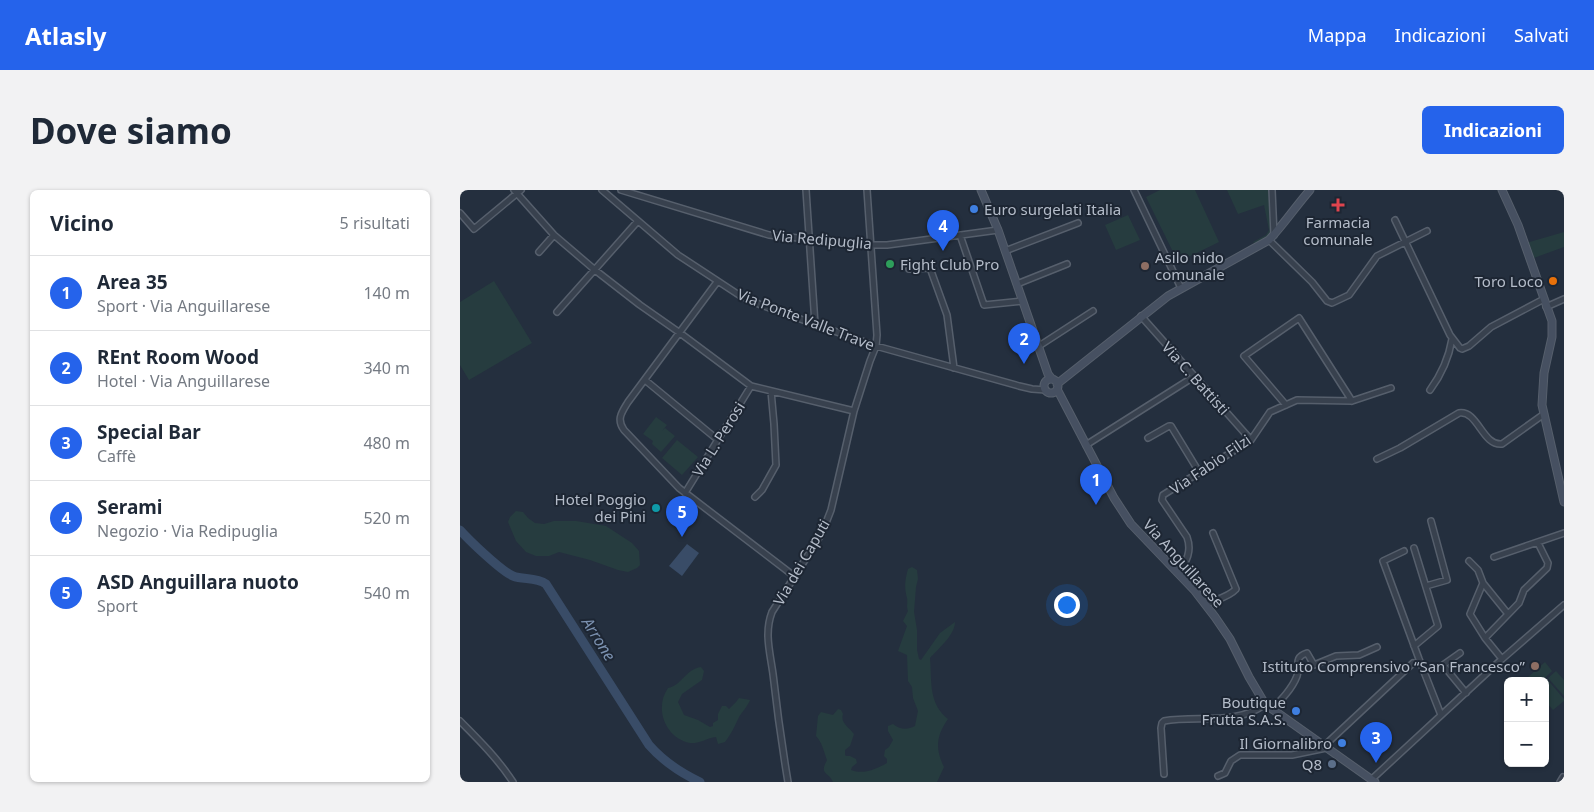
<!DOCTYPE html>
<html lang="it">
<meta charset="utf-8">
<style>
:root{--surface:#fff;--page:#f2f2f3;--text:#1f2937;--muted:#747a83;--line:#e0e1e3;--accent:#2563eb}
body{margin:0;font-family:"Noto Sans",sans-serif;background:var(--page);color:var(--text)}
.controls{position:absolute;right:15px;bottom:15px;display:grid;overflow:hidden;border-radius:8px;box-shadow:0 1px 4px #0004}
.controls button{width:45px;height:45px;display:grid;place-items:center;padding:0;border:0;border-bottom:1px solid var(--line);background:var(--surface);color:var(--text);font:25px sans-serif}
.you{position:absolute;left:606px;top:414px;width:18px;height:18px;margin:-12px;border:4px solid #fff;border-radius:50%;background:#1a73e8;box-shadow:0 0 0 8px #1a73e833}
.badge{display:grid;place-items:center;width:32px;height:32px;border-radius:50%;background:var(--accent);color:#fff;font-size:16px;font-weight:700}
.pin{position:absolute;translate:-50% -41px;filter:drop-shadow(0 1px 2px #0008)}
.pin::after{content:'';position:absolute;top:26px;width:18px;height:15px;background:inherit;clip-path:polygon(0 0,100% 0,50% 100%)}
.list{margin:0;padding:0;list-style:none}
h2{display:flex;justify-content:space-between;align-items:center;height:65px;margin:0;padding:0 20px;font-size:21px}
h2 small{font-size:16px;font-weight:400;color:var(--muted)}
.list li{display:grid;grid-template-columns:32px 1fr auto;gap:15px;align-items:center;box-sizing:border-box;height:75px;padding:0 20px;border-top:1px solid var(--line)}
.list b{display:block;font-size:19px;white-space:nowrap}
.list p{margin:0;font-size:16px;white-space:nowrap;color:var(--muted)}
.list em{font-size:16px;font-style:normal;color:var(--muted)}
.map{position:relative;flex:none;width:1104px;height:592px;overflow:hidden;border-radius:8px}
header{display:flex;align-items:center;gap:30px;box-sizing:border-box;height:70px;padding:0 25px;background:var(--accent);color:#fff}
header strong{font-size:24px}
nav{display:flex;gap:28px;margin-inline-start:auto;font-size:18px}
.intro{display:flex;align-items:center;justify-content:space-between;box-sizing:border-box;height:120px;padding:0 30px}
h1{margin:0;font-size:35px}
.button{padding:12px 22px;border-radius:8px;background:var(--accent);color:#fff;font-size:18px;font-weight:700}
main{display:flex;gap:30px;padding:0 30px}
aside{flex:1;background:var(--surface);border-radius:8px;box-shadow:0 1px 4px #0004}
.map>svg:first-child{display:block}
.green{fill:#263c3f}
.water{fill:#394c67}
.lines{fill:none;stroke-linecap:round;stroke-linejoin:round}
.river{stroke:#394c67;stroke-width:9}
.street-casing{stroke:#565f6c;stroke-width:8}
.secondary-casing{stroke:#565f6c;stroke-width:9}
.street{stroke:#38414e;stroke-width:5}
.secondary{stroke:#465061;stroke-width:7}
.health-dot{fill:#e0444e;stroke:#1d2633;stroke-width:2}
.shop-dot{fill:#3f7fe0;stroke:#1d2633;stroke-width:2}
.leisure-dot{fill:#2e9e5b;stroke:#1d2633;stroke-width:2}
.education-dot{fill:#8d6e63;stroke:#1d2633;stroke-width:2}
.food-dot{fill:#e8710a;stroke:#1d2633;stroke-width:2}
.culture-dot{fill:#0f9aa8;stroke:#1d2633;stroke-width:2}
.service-dot{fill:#5c6f8a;stroke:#1d2633;stroke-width:2}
.labels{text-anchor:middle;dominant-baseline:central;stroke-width:4;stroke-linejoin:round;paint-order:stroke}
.poi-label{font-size:15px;fill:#b4bcc9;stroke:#1d2633;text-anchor:end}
.street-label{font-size:15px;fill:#b4bcc9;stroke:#1d2633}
.water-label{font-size:16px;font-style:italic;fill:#7c92b1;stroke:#1d2633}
</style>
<header>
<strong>Atlasly</strong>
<nav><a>Mappa</a><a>Indicazioni</a><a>Salvati</a></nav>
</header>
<div class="intro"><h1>Dove siamo</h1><a class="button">Indicazioni</a></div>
<main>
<aside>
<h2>Vicino<small>5 risultati</small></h2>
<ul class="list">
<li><span class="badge">1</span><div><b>Area 35</b><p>Sport · Via Anguillarese</p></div><em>140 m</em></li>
<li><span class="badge">2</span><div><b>REnt Room Wood</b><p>Hotel · Via Anguillarese</p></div><em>340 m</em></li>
<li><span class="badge">3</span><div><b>Special Bar</b><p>Caffè</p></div><em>480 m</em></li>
<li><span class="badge">4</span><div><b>Serami</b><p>Negozio · Via Redipuglia</p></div><em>520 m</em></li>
<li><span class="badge">5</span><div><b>ASD Anguillara nuoto</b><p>Sport</p></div><em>540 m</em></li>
</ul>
</aside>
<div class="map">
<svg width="1104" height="592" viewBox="0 0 1104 592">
<rect width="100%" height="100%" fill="#242f3e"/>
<path class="green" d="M 700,0 L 735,0 L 759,52 L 718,72 L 686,7 Z
M 767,0 L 810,0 L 812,39 L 807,46 L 795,53 L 793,52 L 806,45 L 809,40 L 804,15 L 778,24 Z
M 668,25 L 680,50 L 656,60 L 645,35 Z
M 1104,42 L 1104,57 L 1071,69 L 1066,53 Z
M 34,91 L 72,153 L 9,190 L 0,175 L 0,112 Z
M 196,227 L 207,235 L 202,241 L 205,238 L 215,246 L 201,262 L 192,254 L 193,251 L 183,244 Z
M 217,250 L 238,267 L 222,285 L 202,268 Z
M 56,321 L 63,322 L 68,328 L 75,333 L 84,334 L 94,331 L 116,331 L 146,336 L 172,353 L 179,361 L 180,375 L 177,378 L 168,382 L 158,380 L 130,370 L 99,362 L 89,366 L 76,366 L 66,362 L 56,351 L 48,332 L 50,327 Z
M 452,377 L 457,380 L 458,389 L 456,397 L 454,422 L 457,440 L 457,460 L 459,469 L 461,470 L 480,443 L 495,432 C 495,445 478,459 470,468 C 472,491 468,513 488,529 C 476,546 475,559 484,577 L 477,592 L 373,592 C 368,581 359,585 367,570 C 364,562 362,552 356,546 L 358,526 L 361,522 L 373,525 L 378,519 L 381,520 L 383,524 C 380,533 389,537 394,544 L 390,556 L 385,560 L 385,565 L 386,566 L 390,566 L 396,569 L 397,573 L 392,577 L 391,580 C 404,585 416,579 427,573 L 427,569 L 424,566 L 425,560 L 429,557 L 433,550 L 428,541 L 428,536 L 433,534 C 441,540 447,540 455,536 L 458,521 L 453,508 L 452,497 L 448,491 L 447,465 L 438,461 L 447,436 L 443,431 L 448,421 C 446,416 448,413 447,408 C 444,397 445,390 448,379 Z
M 1085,472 L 1092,481 L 1082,491 L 1070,491 L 1067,488 Z
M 241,477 L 244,481 L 242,490 L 222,504 L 218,512 L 224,525 L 238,530 L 250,537 L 253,536 L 253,533 L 258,530 L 258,524 L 262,516 L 266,516 L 269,519 L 276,512 L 279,508 L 290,510 C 287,517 283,521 279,527 C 275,536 271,544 265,552 L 258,554 L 256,547 C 247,548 239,554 230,553 C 205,548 194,518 208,498 C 221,496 226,479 241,477 Z
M 1096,481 L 1104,490 L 1104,506 L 1088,488 Z
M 1086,488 L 1104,509 L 1104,511 L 1093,520 L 1085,511 L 1085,491 L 1083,491 Z"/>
<path class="water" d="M 227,354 L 239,363 L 222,386 L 209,376 Z"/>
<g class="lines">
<path class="river" d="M 0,340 C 9,350 41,381 53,386 C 63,390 76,387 86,394 L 189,555 C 203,571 221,583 240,592"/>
<defs>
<path id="street" d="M 54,0 L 94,45 L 135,80 L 180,115 L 220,143 L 291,196 L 394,221
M 142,0 L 218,65 L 279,105 L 301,115 L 416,156 L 559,196 L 572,199 L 586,200
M 161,0 L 309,45 L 397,54 L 427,55 L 538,40
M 346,0 L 355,134
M 674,0 L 721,98
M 812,0 L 814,45
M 0,23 L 14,39 L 61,0
M 935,30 L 990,145 L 1000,158 L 1002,159 L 1009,156 L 1031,137 L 1084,109
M 500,45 L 524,115 L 562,111
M 809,50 L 852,92 L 867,111 L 872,113 L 889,105 L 917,66 L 967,41
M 545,61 L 618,33
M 79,62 L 94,45
M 449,79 L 470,78 L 487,125 L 494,178
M 257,92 L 168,212 C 162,222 156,229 164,240 L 219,298 L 334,386
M 557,94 L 607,74
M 1086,117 L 1104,109
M 97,122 L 177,32
M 681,126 L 791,250
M 579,156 L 633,121
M 185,190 L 258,250
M 970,200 C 981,185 989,167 992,149
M 826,215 L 784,166 L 839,128 L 892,211
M 688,248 L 709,236 L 711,236 L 739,282
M 626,255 L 735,186
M 917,269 L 940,258 L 999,223 C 1018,220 1022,256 1042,254 L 1084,224
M 225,303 L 291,196
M 295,307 L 302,300 L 316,275 L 314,234 L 311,201
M 944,361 L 923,371 L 959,469 L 981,525
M 1034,367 L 1104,343
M 1009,371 L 1018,380 L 1023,393
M 718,383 C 727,371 732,361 727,347 L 702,310 L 703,305 L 791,250 L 810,222 L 837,210 L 892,211 L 931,198
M 966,396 L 987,390 L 971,331
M 746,414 C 755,410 769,407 776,399 L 753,343
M 1048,424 L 1023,393 L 1010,424 L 1025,448 L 1059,413 L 1064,400 L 1087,378 L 1088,373 L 1078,353
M 1025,448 L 1042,469
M 954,456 L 978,436 L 954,358
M 1000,463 L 983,475 L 1006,503
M 812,519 C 821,510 832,499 837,486 C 841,476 832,468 847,463 L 854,475 L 876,466 L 899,465 L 917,457
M 0,531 C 19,550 38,569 53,592
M 864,556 L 953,473
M 704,584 L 701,538 L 702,533 L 704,531 C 737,525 777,536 805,514
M 758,586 L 765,583 L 771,571 L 780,565 L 832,565 L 866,558
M 912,589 L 1042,469 L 1104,415
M 328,592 C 322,556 317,520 313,484 C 310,462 304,443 312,422 L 362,343 L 371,320 L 394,221 L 410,171 L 416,156 L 417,145 L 407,0
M 1100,592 L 1103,587"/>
<path id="secondary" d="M 521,0 L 538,40 L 588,184 L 592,189
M 1042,0 L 1058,35 L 1092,131 L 1092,147 L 1084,183 L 1082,215 L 1104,312
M584 196a7 7 0 1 1 14 0a7 7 0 1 1-14 0Z
M 597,194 L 708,106 L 809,50 C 824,34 836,16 850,0
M 597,199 L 654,308 L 671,334 L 735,401 L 755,427 L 770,449 L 789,487 L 805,514 L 915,592"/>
</defs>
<use href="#street" class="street-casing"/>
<use href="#secondary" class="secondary-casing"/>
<use href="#street" class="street"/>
<use href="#secondary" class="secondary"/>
</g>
<path class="health-dot" d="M875.5 7.5h5v5h5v5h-5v5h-5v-5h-5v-5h5z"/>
<g class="shop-dot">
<circle cx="514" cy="19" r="5"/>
<circle cx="836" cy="521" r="5"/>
<circle cx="882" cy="553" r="5"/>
</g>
<circle class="leisure-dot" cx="430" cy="74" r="5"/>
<g class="education-dot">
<circle cx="685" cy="76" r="5"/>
<circle cx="1075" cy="476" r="5"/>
</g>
<circle class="food-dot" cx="1093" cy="91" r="5"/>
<circle class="culture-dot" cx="196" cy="318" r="5"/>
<circle class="service-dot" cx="872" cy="574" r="5"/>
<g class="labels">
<g class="poi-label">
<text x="524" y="19" text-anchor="start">Euro surgelati Italia</text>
<text x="878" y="32" text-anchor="middle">Farmacia<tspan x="878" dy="17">comunale</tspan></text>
<text x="695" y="67" text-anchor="start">Asilo nido<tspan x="695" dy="17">comunale</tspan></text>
<text x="440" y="74" text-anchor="start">Fight Club Pro</text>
<text x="1083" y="91">Toro Loco</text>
<text x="186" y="309">Hotel Poggio<tspan x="186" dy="17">dei Pini</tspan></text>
<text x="1065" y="476">Istituto Comprensivo “San Francesco”</text>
<text x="826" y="512">Boutique<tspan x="826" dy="17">Frutta S.A.S.</tspan></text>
<text x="872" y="553">Il Giornalibro</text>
<text x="862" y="574">Q8</text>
</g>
<g class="street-label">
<text transform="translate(362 49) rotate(5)">Via Redipuglia</text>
<text transform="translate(346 129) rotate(21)">Via Ponte Valle Trave</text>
<text transform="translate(736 188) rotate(48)">Via C. Battisti</text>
<text transform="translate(258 249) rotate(-58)">Via L. Perosi</text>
<text transform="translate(750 274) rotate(-34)">Via Fabio Filzi</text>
<text transform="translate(341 372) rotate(-60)">Via dei Caputi</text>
<text transform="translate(724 373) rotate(48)">Via Anguillarese</text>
</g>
<g class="water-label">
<text transform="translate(139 449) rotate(58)">Arrone</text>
</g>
</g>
</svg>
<div class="controls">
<button>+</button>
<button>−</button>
</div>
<div class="you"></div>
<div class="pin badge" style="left:636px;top:315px">1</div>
<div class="pin badge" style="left:564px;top:174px">2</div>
<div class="pin badge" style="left:916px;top:573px">3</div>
<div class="pin badge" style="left:483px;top:61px">4</div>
<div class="pin badge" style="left:222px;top:347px">5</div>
</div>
</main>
